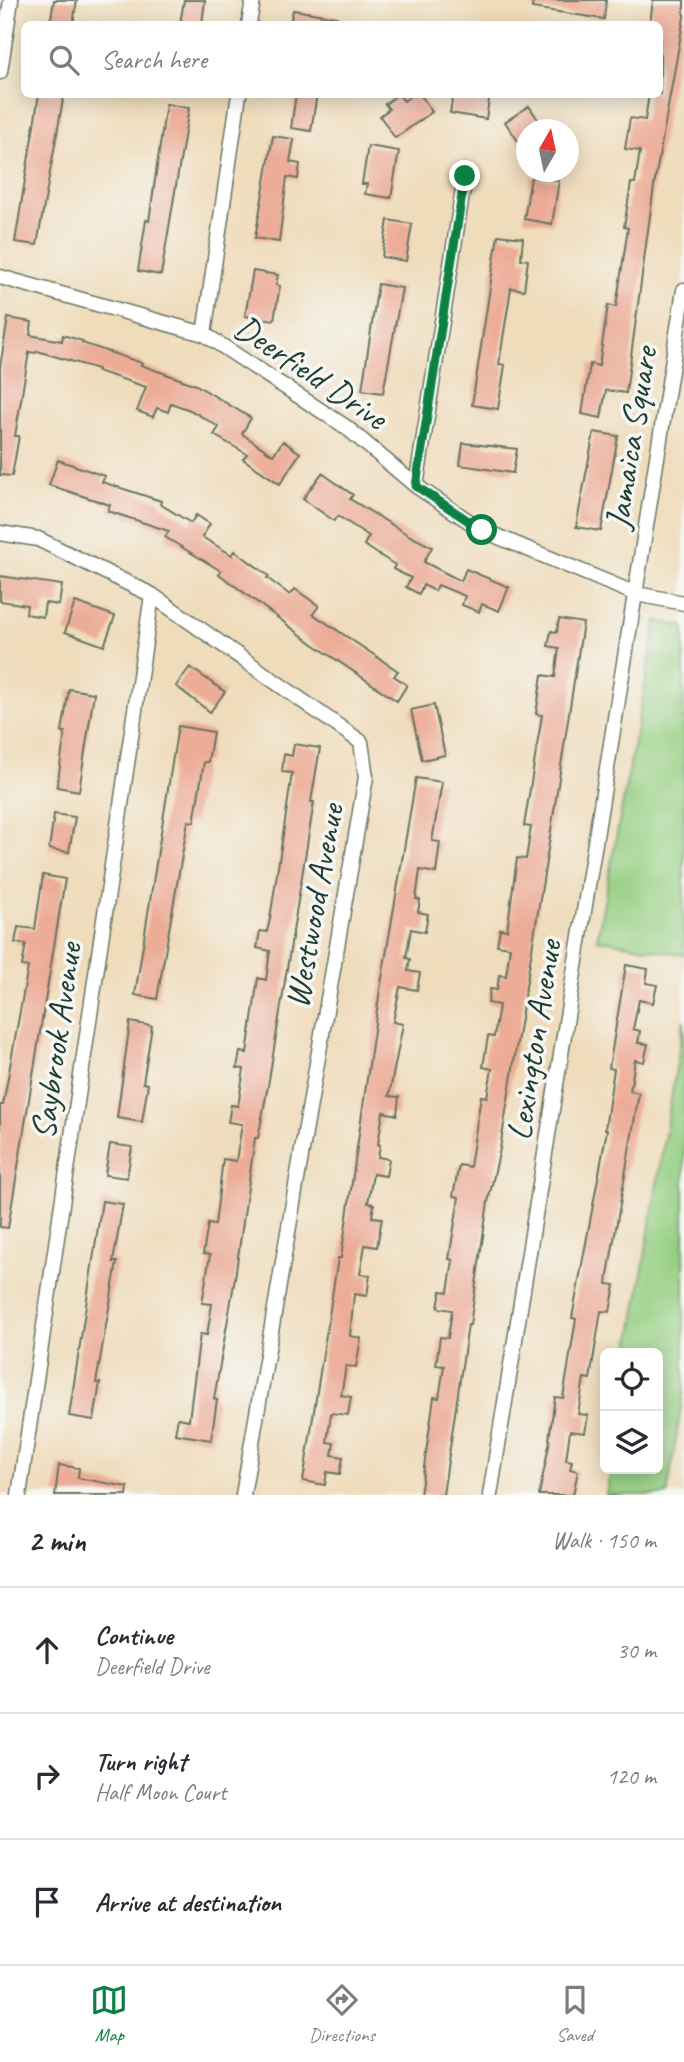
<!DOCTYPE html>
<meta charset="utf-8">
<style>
:root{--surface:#fff;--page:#f2f2f3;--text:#2b2b33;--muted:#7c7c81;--line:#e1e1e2;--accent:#0b8043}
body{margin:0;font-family:Caveat,sans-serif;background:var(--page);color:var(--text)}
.controls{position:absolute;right:21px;bottom:21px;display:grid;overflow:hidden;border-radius:10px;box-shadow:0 4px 18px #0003}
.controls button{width:63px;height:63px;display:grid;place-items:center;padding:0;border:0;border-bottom:2px solid var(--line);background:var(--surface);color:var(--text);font:35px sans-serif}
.compass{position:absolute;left:516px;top:119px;width:63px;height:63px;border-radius:50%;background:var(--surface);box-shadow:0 4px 18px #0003;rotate:9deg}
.stop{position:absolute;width:21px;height:21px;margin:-16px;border:5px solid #0b8043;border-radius:50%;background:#fff}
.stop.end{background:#0b8043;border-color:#fff;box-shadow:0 2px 7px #0008}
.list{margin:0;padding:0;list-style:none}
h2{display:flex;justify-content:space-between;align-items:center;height:91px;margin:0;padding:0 28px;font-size:30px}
h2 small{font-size:23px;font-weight:400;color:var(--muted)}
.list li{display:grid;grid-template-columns:46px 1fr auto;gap:21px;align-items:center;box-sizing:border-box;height:126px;padding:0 28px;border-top:2px solid var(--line)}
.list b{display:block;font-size:26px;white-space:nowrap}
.list p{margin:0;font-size:23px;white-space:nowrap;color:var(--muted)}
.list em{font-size:23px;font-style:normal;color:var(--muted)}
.icon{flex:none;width:38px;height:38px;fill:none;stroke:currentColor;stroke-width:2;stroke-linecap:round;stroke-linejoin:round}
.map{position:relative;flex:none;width:684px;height:1495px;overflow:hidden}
.search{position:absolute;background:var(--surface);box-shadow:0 4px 18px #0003;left:21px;right:21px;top:21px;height:77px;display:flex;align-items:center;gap:18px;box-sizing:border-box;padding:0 24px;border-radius:10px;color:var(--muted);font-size:26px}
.sheet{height:469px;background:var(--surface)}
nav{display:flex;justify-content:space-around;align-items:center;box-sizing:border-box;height:98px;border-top:2px solid var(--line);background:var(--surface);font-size:19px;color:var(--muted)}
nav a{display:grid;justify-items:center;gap:4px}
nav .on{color:var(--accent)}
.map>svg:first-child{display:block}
.green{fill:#95cf82;stroke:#5a865b;stroke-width:2}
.building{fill:#ecac96}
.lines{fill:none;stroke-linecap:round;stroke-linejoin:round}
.minor-casing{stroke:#687563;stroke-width:17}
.minor{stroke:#fff;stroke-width:14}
.route{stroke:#0b8043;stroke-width:9}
.labels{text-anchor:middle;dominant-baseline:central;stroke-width:7;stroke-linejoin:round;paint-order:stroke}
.street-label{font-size:35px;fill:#1f3d34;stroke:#f6f6f2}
</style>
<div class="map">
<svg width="684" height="1495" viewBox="0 0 684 1495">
<rect width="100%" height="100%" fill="#f6f6f2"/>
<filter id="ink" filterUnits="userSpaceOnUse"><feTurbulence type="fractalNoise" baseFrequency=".0143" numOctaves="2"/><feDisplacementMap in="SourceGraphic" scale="14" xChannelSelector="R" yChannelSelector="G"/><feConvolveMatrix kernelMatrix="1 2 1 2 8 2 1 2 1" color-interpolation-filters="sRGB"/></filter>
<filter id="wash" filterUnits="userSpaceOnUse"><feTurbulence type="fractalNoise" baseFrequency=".00686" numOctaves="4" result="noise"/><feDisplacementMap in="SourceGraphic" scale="28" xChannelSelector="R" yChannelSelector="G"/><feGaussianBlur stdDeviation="1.57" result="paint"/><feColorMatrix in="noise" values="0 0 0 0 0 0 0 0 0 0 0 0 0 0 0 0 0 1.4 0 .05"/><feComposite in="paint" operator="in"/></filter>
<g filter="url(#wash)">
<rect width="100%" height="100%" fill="#efdcbb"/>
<path class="green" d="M 657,621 L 684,626 L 684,955 L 597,939 Z
M 684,1020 L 684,1389 L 667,1495 L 606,1495 L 611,1469 L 658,1469 L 658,1353 L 629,1353 Z"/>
<g id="blocks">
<path class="building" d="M 54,0 L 77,0 L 73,24 L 50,24 Z
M 184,0 L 205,0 L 202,24 L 180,24 Z
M 533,0 L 606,0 L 604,19 L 532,8 Z
M 653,0 L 684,0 L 684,17 L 654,186 L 626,393 L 606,390 L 601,418 L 582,414 L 590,364 L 599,366 L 608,305 L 616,307 L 628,228 L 624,227 L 631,183 L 635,183 L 640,151 L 625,149 L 630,118 L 645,120 L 649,94 L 660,94 L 660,24 L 650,23 Z
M 293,10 L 337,17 L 337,24 L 290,24 Z
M 39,94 L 64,94 L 37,245 L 15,242 Z
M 296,94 L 317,94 L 311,131 L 291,128 Z
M 398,94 L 404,101 L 413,94 L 420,94 L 432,112 L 395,138 L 380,116 L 389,109 L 385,104 Z
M 453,94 L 490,94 L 486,119 L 450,113 Z
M 166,104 L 189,108 L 161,275 L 138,271 L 146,220 L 149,221 Z
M 529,106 L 545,130 L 527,130 L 527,154 L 505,122 Z
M 273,136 L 294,139 L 290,162 L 300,164 L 298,179 L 287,177 L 279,242 L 255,238 Z
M 368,146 L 399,151 L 391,198 L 365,194 L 367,184 L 362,184 Z
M 531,177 L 559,181 L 552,224 L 524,219 Z
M 388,220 L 412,224 L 406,261 L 382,257 Z
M 498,235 L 523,238 L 521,259 L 528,260 L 524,290 L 511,288 L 499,364 L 505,365 L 498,409 L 472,405 Z
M 253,271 L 278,275 L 276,285 L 280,286 L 274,320 L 245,316 Z
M 378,284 L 402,288 L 383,393 L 362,390 Z
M 8,318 L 32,322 L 30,335 L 62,341 L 63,335 L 83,341 L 82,343 L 142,363 L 141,365 L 196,385 L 251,418 L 242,434 L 273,455 L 283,441 L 300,453 L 280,484 L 243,459 L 247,454 L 214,435 L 219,427 L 190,410 L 171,403 L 168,412 L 157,408 L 153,417 L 137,411 L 146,387 L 97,371 L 98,369 L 37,351 L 36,353 L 29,352 L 15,436 L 19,436 L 12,476 L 0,475 L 0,367 Z
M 594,432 L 618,436 L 601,531 L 576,527 Z
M 463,443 L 517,449 L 513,473 L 460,465 Z
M 58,460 L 105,476 L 102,482 L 161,501 L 160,504 L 191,523 L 196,515 L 210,524 L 202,537 L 232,555 L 235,551 L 269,576 L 267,578 L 290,595 L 295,589 L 319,606 L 313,614 L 398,671 L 394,676 L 407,685 L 397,701 L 313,644 L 219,574 L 221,571 L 165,537 L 169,531 L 108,511 L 110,505 L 49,485 Z
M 322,473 L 353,495 L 350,499 L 410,536 L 432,547 L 424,562 L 461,581 L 466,569 L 509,587 L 499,611 L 482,604 L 479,612 L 462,605 L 465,596 L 438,585 L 435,591 L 423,585 L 419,594 L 406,587 L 411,578 L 393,569 L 395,565 L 364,545 L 369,536 L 338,516 L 334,521 L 303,499 Z
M 0,576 L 62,585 L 59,605 L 45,603 L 43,617 L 26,614 L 27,605 L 0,601 Z
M 75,602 L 115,616 L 104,646 L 65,632 Z
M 559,619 L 583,623 L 549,843 L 500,1149 L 488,1202 L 470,1325 L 468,1325 L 443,1495 L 420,1495 L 434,1397 L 439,1398 L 444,1366 L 436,1365 L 440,1337 L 448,1338 L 452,1310 L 438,1308 L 441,1291 L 448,1292 L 453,1260 L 449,1259 L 459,1197 L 453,1196 L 459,1165 L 470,1167 L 481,1096 L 487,1097 L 492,1069 L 483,1067 L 488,1036 L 494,1037 L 499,1005 L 488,1003 L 490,989 L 497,990 L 499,975 L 506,976 L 510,947 L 497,945 L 500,929 L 507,930 L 517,858 L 526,859 L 531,827 L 524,826 L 542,715 L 536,714 L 542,675 L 555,677 L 559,648 L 548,646 L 551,631 L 557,632 Z
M 190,667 L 225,692 L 210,712 L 176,686 Z
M 69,689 L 94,693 L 79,791 L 57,787 L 65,732 L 62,732 Z
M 434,705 L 445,755 L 422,760 L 411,710 Z
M 178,726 L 213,732 L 208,762 L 204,762 L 194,822 L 188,821 L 157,999 L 135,995 Z
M 294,744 L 320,748 L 311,802 L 314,802 L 268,1086 L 258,1138 L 255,1138 L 235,1278 L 214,1399 L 217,1400 L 211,1440 L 175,1434 L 178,1418 L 189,1420 L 200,1334 L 207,1335 L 212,1304 L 202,1303 L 210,1255 L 203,1254 L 208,1224 L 215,1225 L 223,1159 L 236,1161 L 242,1124 L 228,1122 L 231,1105 L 238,1106 L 244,1069 L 237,1068 L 240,1052 L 247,1053 L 258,978 L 266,980 L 270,951 L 257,948 L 260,931 L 267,932 L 270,919 L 284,828 L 292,773 L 282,772 L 284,754 L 292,756 Z
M 416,778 L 442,782 L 432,841 L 440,842 L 436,873 L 420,870 L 416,899 L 420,900 L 418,912 L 428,914 L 425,932 L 411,929 L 406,958 L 410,959 L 408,971 L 420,973 L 417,990 L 400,987 L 393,1022 L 403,1024 L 389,1096 L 399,1097 L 397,1115 L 383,1112 L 378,1144 L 380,1145 L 378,1157 L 389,1159 L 386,1176 L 373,1174 L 368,1203 L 374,1204 L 372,1217 L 382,1218 L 377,1247 L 365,1245 L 360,1274 L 370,1275 L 367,1296 L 354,1294 L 350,1336 L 361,1338 L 356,1367 L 346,1366 L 341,1395 L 351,1397 L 348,1415 L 331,1413 L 327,1442 L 334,1443 L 332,1455 L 343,1457 L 340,1474 L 327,1472 L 325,1485 L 303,1481 L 338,1258 L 341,1258 L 379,996 Z
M 54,814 L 75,817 L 69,852 L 49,849 Z
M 43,875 L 65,879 L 8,1228 L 0,1227 L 0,1105 L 3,1105 L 28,967 L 22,966 L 26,944 L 15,943 L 18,927 L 35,929 Z
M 626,965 L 648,969 L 646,983 L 657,985 L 653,1003 L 639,1000 L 633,1029 L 640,1031 L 638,1043 L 648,1044 L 644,1062 L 635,1060 L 630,1091 L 639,1093 L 608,1275 L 607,1284 L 615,1285 L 610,1312 L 601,1311 L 590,1379 L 584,1378 L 578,1414 L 588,1415 L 585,1433 L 570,1431 L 566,1460 L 572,1461 L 570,1469 L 578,1471 L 573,1495 L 539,1495 L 550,1440 L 549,1439 L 555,1397 L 563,1398 L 576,1319 L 572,1318 L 607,1130 L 605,1129 L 614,1069 L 609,1068 Z
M 130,1022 L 152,1026 L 143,1083 L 148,1084 L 142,1122 L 117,1118 Z
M 110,1144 L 132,1147 L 127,1178 L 105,1175 Z
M 102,1201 L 123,1204 L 113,1262 L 117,1262 L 96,1383 L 100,1383 L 94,1420 L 69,1416 Z
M 59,1465 L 79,1468 L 78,1478 L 128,1487 L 127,1495 L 55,1495 Z"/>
</g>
</g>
<g filter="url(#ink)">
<use href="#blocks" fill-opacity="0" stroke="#687563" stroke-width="2"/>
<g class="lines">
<defs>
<path id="minor" d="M 249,24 L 253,0
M 0,72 L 11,0
M 0,277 L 204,334 L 346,427 L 416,486 L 482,530 L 636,594 L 684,603
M 204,334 L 239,94
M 416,486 L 465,176
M 0,533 L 38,539 L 152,595 L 361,742 L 366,777 L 243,1495
M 19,1495 L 152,595
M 490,1495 L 684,290"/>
</defs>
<use href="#minor" class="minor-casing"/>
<use href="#minor" class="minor"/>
</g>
</g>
<g class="lines" filter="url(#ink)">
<path class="route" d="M 465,176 L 416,486 L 482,530"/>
</g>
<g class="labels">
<g class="street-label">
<text transform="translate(311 372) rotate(34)">Deerfield Drive</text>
<text transform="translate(631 438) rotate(-81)">Jamaica Square</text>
<text transform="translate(314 906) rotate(-80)">Westwood Avenue</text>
<text transform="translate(534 1040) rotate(-81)">Lexington Avenue</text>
<text transform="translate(56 1041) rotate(-82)">Saybrook Avenue</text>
</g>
</g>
</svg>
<div class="controls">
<button><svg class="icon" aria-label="locate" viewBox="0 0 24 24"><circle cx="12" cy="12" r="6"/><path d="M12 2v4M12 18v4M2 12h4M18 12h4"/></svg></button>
<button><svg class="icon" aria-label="layers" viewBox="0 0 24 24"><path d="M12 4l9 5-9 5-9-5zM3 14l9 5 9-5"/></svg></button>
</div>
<svg class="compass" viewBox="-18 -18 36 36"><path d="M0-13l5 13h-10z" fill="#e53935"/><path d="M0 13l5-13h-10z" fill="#7c7c81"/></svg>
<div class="stop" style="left:482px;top:530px"></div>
<div class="stop end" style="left:465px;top:176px"></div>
<div class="search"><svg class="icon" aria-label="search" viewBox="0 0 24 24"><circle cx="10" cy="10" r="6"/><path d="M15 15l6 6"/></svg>Search here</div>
</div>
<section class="sheet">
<h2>2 min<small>Walk · 150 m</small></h2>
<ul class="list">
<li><svg class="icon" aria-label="ahead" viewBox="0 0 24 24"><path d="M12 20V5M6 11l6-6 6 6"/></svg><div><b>Continue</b><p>Deerfield Drive</p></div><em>30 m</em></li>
<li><svg class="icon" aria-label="right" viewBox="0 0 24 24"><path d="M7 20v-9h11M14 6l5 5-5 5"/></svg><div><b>Turn right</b><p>Half Moon Court</p></div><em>120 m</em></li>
<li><svg class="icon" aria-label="arrive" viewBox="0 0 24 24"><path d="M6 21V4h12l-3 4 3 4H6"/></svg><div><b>Arrive at destination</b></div></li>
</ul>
</section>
<nav>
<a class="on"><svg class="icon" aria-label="map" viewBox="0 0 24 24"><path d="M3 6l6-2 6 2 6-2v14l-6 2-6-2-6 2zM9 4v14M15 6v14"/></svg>Map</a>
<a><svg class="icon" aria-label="directions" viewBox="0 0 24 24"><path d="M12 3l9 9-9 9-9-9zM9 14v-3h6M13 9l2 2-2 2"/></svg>Directions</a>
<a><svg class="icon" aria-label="saved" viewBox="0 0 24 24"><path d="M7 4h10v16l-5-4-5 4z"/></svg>Saved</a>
</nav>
